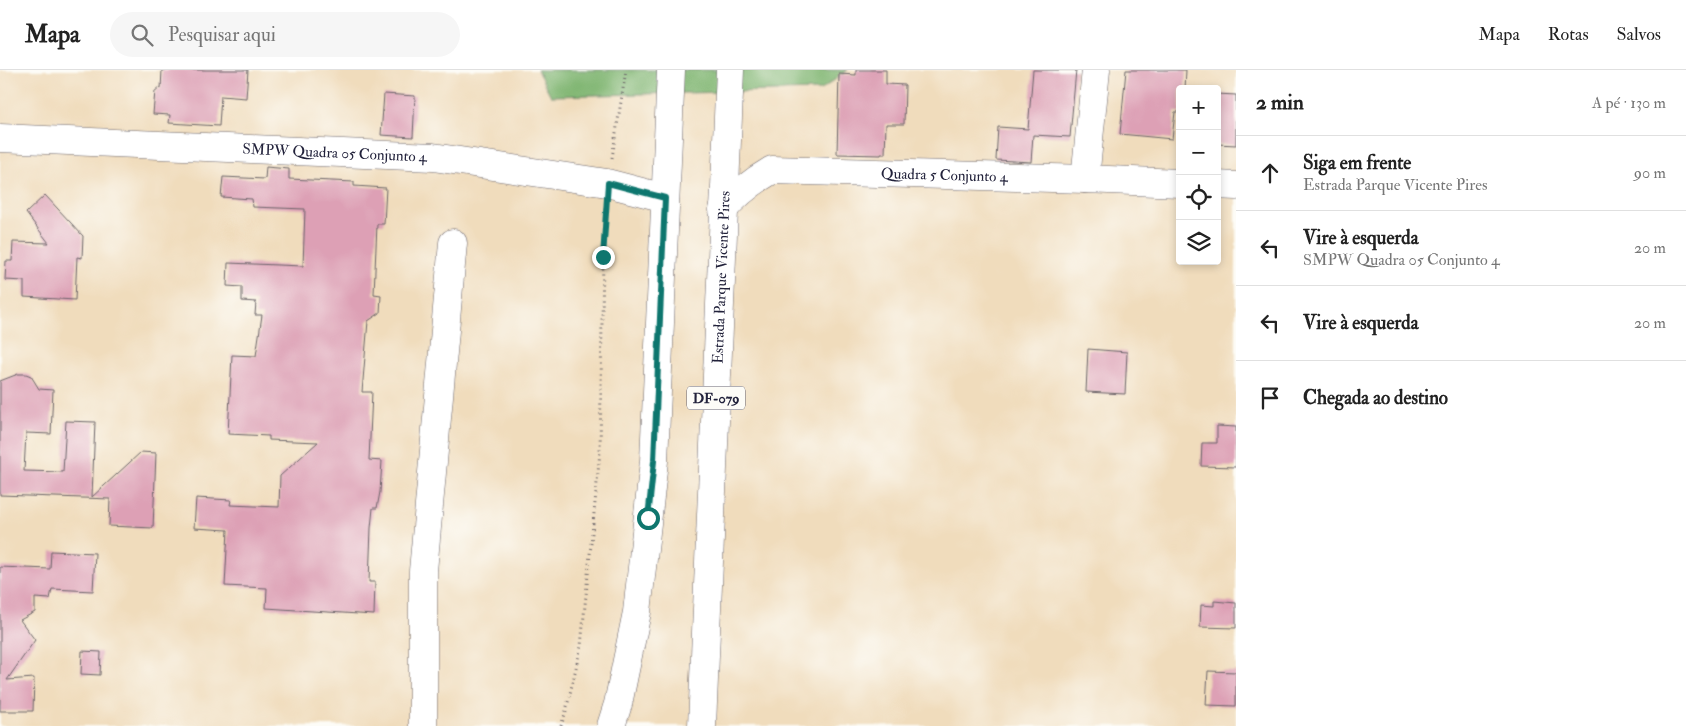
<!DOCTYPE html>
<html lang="pt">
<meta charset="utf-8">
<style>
:root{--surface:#fff;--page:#f6f6f6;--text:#222;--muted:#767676;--line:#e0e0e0}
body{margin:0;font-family:"IM FELL Double Pica",serif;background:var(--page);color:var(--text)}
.controls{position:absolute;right:15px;top:15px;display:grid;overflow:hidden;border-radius:5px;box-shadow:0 2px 8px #0003}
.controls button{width:45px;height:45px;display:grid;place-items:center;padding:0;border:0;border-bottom:1px solid var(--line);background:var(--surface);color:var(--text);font:25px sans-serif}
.stop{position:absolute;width:15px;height:15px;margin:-11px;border:4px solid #0f766e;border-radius:50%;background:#fff}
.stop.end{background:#0f766e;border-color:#fff;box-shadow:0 1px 5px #0008}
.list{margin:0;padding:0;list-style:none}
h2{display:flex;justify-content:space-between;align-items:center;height:65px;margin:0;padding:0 20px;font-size:21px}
h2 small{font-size:16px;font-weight:400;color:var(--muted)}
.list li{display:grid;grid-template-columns:32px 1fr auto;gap:15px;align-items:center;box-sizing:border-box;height:75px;padding:0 20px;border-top:1px solid var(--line)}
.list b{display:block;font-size:19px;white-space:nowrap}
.list p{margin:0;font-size:16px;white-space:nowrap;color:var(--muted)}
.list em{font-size:16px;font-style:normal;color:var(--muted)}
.icon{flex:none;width:28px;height:28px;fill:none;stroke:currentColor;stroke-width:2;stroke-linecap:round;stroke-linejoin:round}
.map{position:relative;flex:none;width:1236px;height:656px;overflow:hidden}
header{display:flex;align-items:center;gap:30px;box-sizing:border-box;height:70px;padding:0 25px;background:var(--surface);border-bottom:1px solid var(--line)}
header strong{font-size:24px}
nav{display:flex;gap:28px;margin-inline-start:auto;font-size:18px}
.search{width:350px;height:45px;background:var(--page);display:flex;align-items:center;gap:12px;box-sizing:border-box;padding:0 18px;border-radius:28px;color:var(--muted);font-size:19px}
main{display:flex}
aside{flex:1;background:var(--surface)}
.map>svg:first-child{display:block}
.forest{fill:#7fb571;stroke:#506c56}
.building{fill:#dda0b5}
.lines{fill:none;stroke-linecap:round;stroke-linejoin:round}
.minor-casing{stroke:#6a6368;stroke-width:29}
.major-casing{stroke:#6a6368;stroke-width:29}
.path{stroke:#6a6368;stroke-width:3;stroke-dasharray:1 4;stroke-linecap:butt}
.minor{stroke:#fff;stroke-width:28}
.major{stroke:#fff;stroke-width:28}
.route{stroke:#0f766e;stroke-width:6}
.labels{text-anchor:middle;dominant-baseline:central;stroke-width:5;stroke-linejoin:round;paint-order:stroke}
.shield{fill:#fdfcf7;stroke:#646373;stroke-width:1}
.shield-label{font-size:14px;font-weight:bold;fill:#22223b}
.street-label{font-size:15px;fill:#22223b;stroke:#fdfcf7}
</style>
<header>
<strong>Mapa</strong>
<div class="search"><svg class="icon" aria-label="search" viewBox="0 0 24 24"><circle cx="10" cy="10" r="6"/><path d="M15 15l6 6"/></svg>Pesquisar aqui</div>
<nav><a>Mapa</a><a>Rotas</a><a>Salvos</a></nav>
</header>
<main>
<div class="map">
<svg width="1236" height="656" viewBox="0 0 1236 656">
<rect width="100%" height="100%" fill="#fdfcf7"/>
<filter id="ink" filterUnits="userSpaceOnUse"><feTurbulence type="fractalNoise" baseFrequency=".02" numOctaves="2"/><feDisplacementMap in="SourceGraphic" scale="10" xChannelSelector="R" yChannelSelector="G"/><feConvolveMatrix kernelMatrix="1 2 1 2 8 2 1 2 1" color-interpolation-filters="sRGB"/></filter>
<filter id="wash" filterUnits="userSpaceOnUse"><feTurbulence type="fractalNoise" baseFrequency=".0096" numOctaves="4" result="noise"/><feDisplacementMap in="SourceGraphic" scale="20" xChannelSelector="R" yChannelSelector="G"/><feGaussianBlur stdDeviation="1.12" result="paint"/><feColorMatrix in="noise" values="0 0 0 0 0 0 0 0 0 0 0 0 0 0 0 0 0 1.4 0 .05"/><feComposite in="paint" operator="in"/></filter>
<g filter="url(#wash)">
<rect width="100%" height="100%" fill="#f0dcbc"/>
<path class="forest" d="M 537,0 L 848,0 L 821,20 L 551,26 Z"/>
<g id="blocks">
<path class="building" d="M 162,0 L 248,0 L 246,28 L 221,26 L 219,56 L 169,53 L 170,45 L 153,44 L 155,21 L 157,21 L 157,18 L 161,19 Z
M 856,0 L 886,0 L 886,14 L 905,15 L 904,54 L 886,54 L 885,84 L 881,84 L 881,85 L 837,84 L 839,4 L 856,5 Z
M 1033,0 L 1076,0 L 1070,67 L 1033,65 L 1031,92 L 996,90 L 998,57 L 1028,59 Z
M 1126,0 L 1186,0 L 1185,19 L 1180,19 L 1180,42 L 1175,42 L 1172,69 L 1120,64 Z
M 384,24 L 415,26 L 413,67 L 381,65 Z
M 1217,24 L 1236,25 L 1236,75 L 1217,74 Z
M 266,97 L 289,99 L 289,109 L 354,112 L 354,116 L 386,118 L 384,154 L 377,154 L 374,224 L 381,225 L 380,243 L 368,251 L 362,322 L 372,322 L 369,390 L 382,391 L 380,422 L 377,438 L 373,438 L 371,458 L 369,512 L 375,512 L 374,545 L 266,538 L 267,518 L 225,516 L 228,460 L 194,458 L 196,428 L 231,430 L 230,435 L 279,437 L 280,406 L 318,372 L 269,370 L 269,366 L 228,364 L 232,285 L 256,286 L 262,245 L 255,245 L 256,232 L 242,231 L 242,217 L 227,216 L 228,193 L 303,196 L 305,139 L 253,137 L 252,129 L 221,127 L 223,107 L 265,109 Z
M 45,125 L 83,166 L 82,188 L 77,187 L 75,230 L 24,227 L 24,211 L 5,210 L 6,191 L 12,191 L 13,172 L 49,173 L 26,143 Z
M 1088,279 L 1127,282 L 1125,324 L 1086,322 Z
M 18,304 L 26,304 L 31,306 L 39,319 L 53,320 L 51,364 L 26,363 L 24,401 L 63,402 L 66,351 L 95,352 L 92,427 L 141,382 L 156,383 L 153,458 L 109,456 L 110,429 L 0,425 L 0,311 Z
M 1217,356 L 1236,357 L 1236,397 L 1201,396 L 1202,373 L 1217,373 Z
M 51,481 L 95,483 L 93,521 L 52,519 L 50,529 L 35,528 L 35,542 L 20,550 L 35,570 L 7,610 L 34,608 L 33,641 L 0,641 L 0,497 L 50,499 Z
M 1214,531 L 1236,533 L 1236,558 L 1200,557 L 1201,535 L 1214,536 Z
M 82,581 L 101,582 L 100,605 L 81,604 Z
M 1208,601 L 1236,602 L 1236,636 L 1206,635 Z"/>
</g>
</g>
<g filter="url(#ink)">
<use href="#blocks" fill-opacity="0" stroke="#6a6368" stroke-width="1"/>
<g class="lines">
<defs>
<g id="minor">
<path id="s1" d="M 0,68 L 433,87 L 607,113 L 665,128"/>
<path d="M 1085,109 L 1096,0"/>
<path d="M 1217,115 L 1236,116"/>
<path id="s2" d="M 723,140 C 738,122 753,111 772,100 L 1085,109 L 1180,113"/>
<path d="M 423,656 L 423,501 L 453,173"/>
</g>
<g id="major">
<path d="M 611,656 L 618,634 L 637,542 L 654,391 L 671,0"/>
<path id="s3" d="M 702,656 L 730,0"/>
</g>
</defs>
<use href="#minor" class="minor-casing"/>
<use href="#major" class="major-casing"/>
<path class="path" d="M 612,88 L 626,0
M 561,656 L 566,641 L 581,576 L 600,382 L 603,187 L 606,139"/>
<use href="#minor" class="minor"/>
<use href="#major" class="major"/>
</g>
</g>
<g class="lines" filter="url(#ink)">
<path class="route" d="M 603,187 L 608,113 L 665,128 L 654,391 L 648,448"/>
</g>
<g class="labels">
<rect class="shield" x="687" y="316.5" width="58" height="23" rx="4"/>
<g class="shield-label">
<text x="716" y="328">DF-079</text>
</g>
<g class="street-label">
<text stroke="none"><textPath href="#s1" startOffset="335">SMPW Quadra 05 Conjunto 4</textPath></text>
<text stroke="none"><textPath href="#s2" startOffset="236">Quadra 5 Conjunto 4</textPath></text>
<text stroke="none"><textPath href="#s3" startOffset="449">Estrada Parque Vicente Pires</textPath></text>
</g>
</g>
</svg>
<div class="controls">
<button>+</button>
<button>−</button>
<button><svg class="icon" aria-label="locate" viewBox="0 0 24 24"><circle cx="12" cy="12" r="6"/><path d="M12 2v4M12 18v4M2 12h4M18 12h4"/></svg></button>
<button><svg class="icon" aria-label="layers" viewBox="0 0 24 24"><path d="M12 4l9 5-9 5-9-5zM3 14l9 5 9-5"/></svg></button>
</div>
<div class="stop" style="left:648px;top:448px"></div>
<div class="stop end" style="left:603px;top:187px"></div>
</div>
<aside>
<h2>2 min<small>A pé · 130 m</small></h2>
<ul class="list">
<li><svg class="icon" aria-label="ahead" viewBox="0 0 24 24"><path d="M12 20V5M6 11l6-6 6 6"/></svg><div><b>Siga em frente</b><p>Estrada Parque Vicente Pires</p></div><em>90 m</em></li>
<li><svg class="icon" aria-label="left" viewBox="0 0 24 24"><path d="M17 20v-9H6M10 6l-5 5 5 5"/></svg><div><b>Vire à esquerda</b><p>SMPW Quadra 05 Conjunto 4</p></div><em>20 m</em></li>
<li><svg class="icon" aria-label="left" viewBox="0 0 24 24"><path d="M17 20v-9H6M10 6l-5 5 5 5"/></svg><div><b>Vire à esquerda</b></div><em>20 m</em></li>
<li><svg class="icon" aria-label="arrive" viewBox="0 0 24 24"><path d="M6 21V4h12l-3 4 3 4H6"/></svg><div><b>Chegada ao destino</b></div></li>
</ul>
</aside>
</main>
